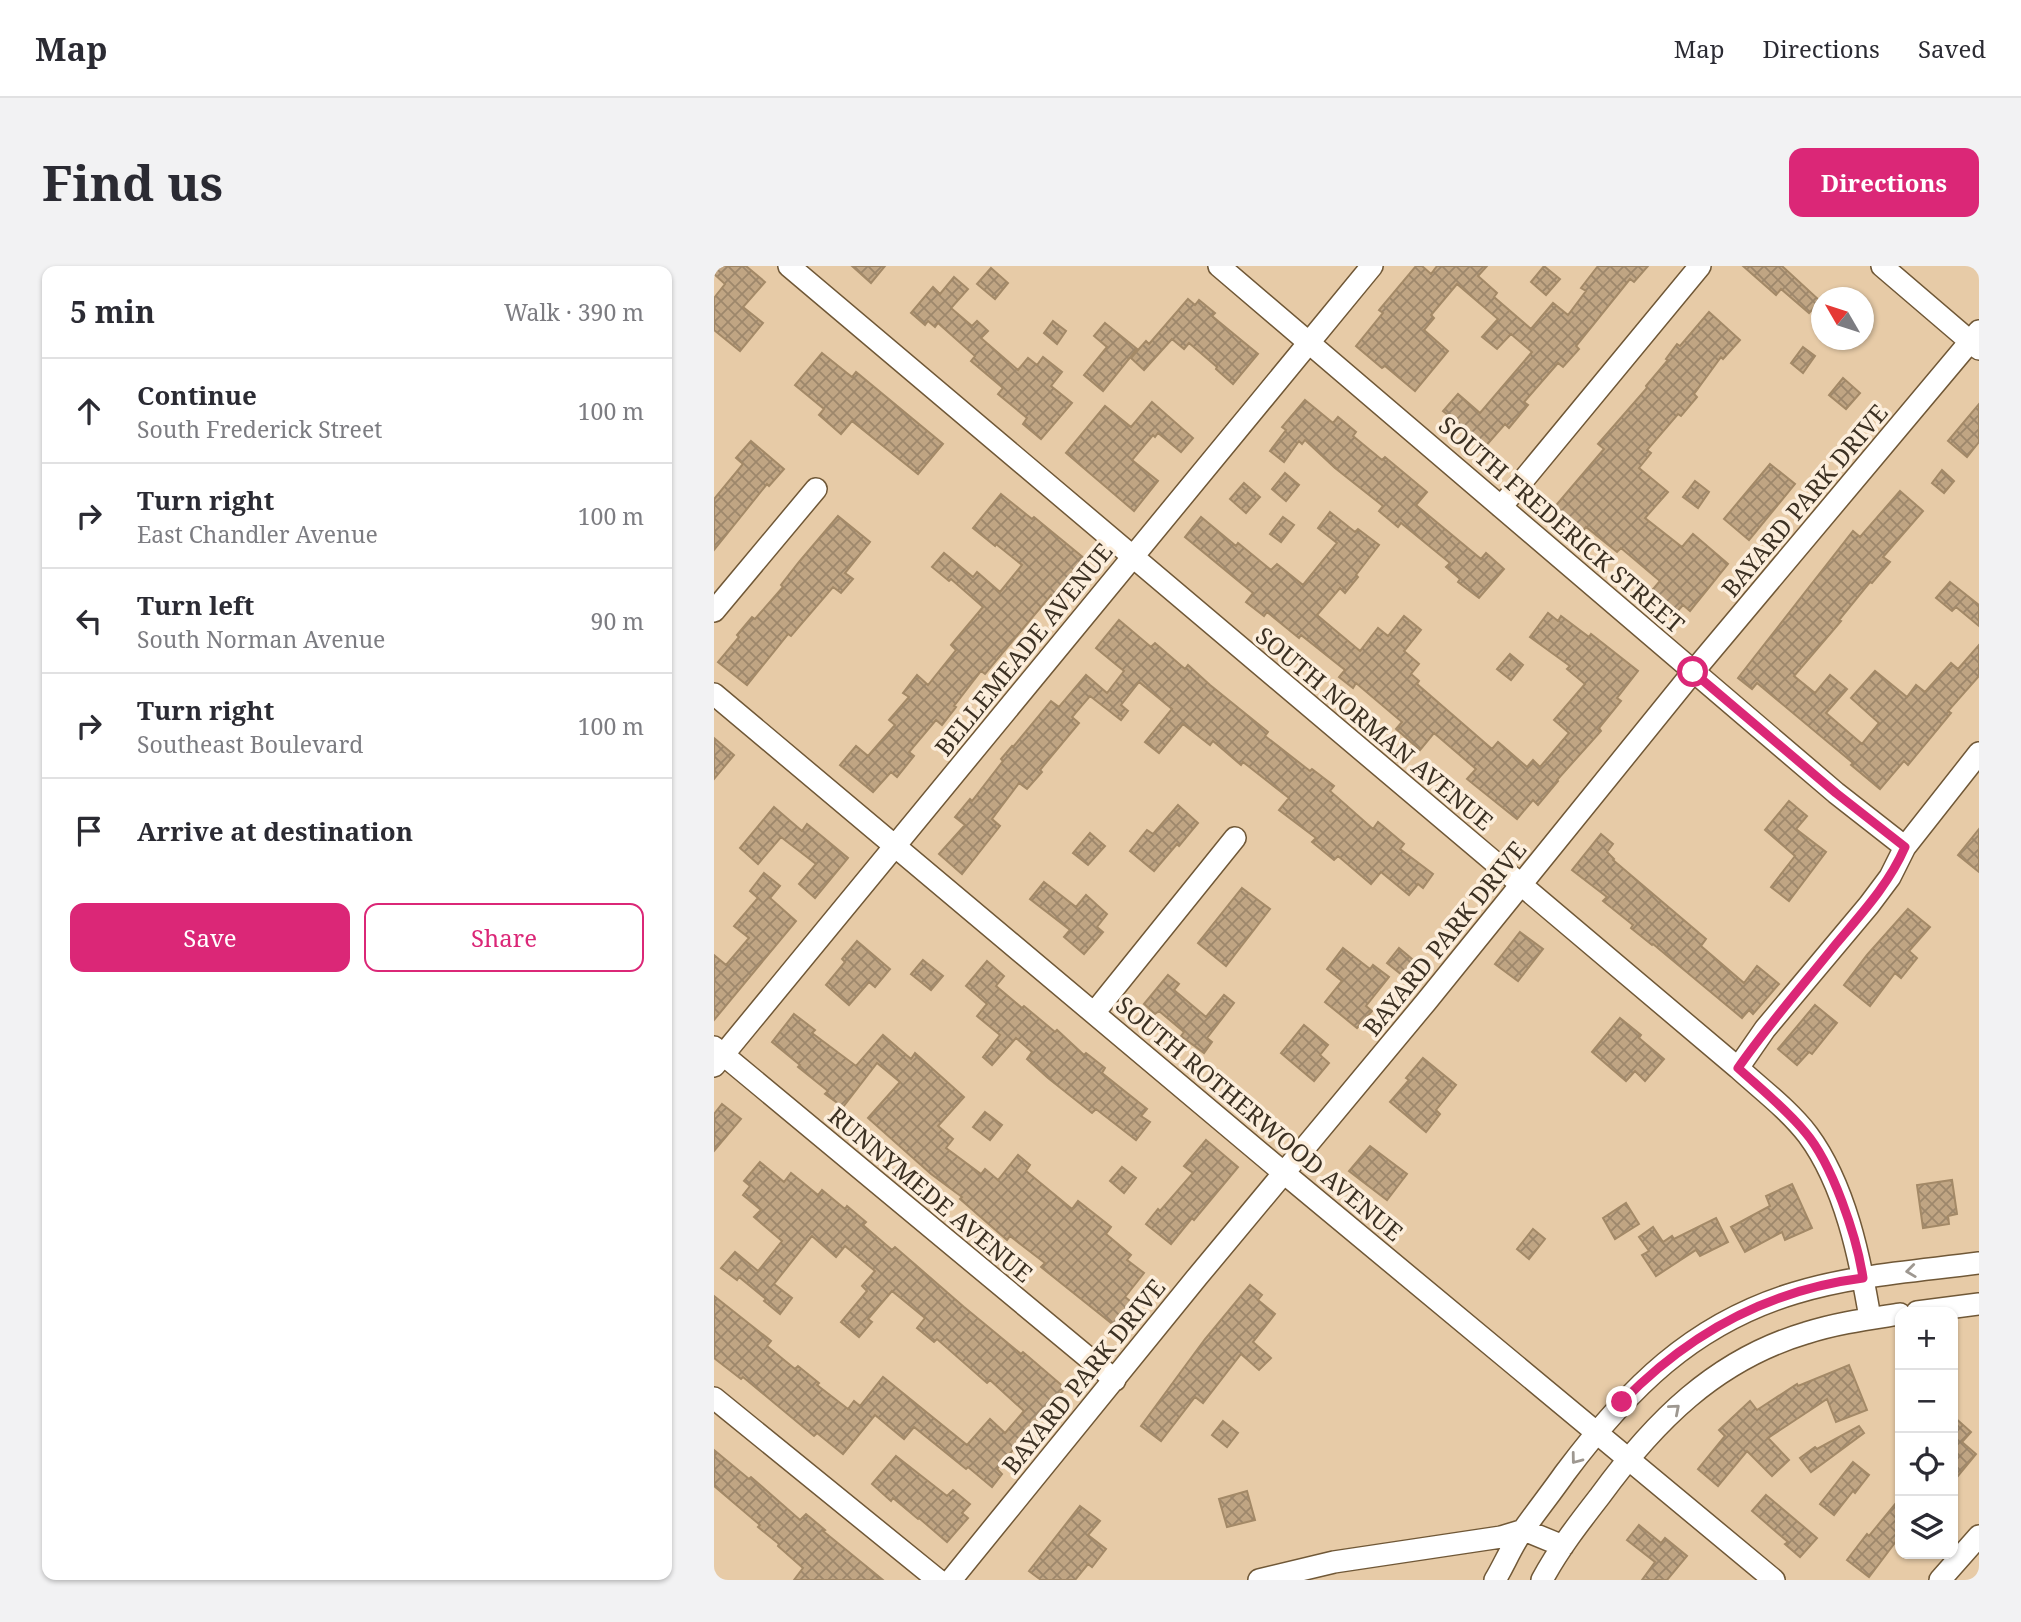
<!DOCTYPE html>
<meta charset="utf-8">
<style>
:root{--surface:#fff;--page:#f2f2f3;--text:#2b2b33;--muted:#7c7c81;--line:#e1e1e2;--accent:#db2777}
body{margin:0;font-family:"Noto Serif",serif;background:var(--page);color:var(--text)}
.controls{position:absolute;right:21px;bottom:21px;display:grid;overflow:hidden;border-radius:14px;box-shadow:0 2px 5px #0004}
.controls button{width:63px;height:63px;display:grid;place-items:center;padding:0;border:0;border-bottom:2px solid var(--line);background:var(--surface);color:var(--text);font:35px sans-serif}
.compass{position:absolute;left:1097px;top:21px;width:63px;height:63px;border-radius:50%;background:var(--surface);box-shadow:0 2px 5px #0004;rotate:309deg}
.stop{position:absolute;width:21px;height:21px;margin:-16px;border:5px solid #db2777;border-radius:50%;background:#fff}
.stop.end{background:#db2777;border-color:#fff;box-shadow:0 2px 7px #0008}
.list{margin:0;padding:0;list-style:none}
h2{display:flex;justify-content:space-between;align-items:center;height:91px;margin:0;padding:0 28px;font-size:30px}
h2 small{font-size:23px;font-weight:400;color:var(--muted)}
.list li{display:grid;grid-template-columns:46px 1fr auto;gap:21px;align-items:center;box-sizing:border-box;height:105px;padding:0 28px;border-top:2px solid var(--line)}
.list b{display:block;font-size:26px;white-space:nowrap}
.list p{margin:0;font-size:23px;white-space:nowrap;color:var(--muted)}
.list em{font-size:23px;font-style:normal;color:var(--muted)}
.actions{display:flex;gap:14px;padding:21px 28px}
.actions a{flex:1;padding:16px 0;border:2px solid var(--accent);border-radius:14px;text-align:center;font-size:24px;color:var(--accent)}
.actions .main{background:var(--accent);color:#fff}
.icon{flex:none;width:38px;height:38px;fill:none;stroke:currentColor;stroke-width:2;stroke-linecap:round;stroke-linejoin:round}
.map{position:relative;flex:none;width:1265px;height:1314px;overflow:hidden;border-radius:14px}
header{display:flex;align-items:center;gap:42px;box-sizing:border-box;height:98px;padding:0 35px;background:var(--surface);border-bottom:2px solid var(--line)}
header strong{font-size:33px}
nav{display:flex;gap:38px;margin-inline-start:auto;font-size:24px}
.intro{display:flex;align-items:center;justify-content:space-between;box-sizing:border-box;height:168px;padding:0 42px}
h1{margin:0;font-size:49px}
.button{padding:18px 32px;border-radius:14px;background:var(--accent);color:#fff;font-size:24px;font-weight:700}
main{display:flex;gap:42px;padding:0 42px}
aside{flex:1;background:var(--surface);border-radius:14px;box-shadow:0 2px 5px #0004}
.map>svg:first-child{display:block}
.building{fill:url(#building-cross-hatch);stroke:#a38967;stroke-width:2}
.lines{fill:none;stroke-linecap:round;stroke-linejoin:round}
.minor-casing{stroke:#705837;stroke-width:24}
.minor{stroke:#fff;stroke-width:21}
.oneway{stroke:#9e9891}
.route{stroke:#db2777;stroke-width:9}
.labels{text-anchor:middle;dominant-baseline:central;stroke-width:7;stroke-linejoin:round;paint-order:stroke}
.street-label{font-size:24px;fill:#3c3123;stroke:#fceedc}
</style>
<header>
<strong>Map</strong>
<nav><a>Map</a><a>Directions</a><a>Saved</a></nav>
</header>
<div class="intro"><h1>Find us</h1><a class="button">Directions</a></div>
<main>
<aside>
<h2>5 min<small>Walk · 390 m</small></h2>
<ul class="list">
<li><svg class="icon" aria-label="ahead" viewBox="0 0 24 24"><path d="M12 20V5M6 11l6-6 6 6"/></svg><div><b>Continue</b><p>South Frederick Street</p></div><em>100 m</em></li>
<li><svg class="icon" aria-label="right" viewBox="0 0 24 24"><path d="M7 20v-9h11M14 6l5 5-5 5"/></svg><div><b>Turn right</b><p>East Chandler Avenue</p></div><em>100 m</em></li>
<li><svg class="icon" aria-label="left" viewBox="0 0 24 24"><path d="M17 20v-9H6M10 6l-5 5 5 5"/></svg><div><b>Turn left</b><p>South Norman Avenue</p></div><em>90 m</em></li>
<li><svg class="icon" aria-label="right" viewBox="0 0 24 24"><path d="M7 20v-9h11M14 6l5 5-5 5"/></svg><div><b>Turn right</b><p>Southeast Boulevard</p></div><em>100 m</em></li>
<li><svg class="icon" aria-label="arrive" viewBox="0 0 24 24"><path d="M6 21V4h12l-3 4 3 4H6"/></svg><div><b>Arrive at destination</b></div></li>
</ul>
<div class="actions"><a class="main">Save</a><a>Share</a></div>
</aside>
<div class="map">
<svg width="1265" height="1314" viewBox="0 0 1265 1314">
<defs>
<pattern id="building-cross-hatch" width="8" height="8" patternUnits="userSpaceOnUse" patternTransform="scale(1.75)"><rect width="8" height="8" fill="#c0a583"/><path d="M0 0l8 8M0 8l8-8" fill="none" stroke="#9d876b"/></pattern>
</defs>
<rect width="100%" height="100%" fill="#e7cba7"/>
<path class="building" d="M 0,0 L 32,0 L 51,16 L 29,41 L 49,57 L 26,85 L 0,64 L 0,32 L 11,18 L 0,8 Z
M 138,0 L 171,0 L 157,17 Z
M 702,0 L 708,0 L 717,8 L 723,0 L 773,0 L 764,10 L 783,27 L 780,31 L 817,63 L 839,37 L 854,49 L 872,25 L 867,22 L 884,0 L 934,0 L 920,16 L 916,13 L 862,80 L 865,83 L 849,101 L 844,97 L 810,136 L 814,139 L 795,162 L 791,158 L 769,183 L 747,164 L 749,161 L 729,145 L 744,128 L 766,147 L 818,86 L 797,68 L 783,83 L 768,71 L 784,53 L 743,18 L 717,49 L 720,52 L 710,64 L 734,85 L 701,125 L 671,100 L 668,102 L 642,80 L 669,47 L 665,44 Z
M 830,0 L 846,13 L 832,29 L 817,16 Z
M 1029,0 L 1068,0 L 1106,35 L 1095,47 L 1067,23 L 1062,29 Z
M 277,2 L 294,17 L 281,33 L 263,18 Z
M 240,11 L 254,23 L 237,42 L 258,60 L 263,55 L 274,65 L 267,72 L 304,104 L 314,92 L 323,99 L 329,91 L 348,106 L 337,120 L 358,137 L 327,173 L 309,158 L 313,152 L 284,128 L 289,122 L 257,95 L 261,90 L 224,57 L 221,61 L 214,55 L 211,59 L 197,47 L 219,21 L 226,28 Z
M 474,33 L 481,39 L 485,34 L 501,47 L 498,50 L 544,88 L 519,118 L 502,103 L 503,101 L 475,77 L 470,83 L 458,73 L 430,104 L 417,92 L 432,75 L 435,78 Z
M 995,46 L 1026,74 L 1009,93 L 1007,91 L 980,128 L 983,131 L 967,150 L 964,148 L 933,184 L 937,187 L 925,202 L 954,226 L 931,252 L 968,281 L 979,268 L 1014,298 L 976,345 L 969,339 L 960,349 L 935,328 L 946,315 L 907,282 L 903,286 L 872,261 L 867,267 L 839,243 L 890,183 L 884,178 L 933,122 L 932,120 L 954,94 L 952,93 L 963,78 L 966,80 Z
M 339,55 L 352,65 L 343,78 L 330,67 Z
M 391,57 L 423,83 L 389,125 L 370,109 L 393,81 L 380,70 Z
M 1089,81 L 1101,90 L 1089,107 L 1077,97 Z
M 108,87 L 138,111 L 142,106 L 229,178 L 204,208 L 138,155 L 127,168 L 105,149 L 110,143 L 81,119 Z
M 1129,112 L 1146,127 L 1132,143 L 1115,129 Z
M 591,134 L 619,157 L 624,151 L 642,166 L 639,170 L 668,194 L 671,191 L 713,226 L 702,239 L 767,293 L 772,287 L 790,303 L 765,332 L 744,316 L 746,313 L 732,301 L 736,297 L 687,257 L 684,261 L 665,245 L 669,240 L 621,202 L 591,174 L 588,178 L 585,175 L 570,196 L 556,185 L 572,164 L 568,161 Z
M 438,136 L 479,172 L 467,186 L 444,167 L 441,171 L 439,169 L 418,194 L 444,215 L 420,245 L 352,187 L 391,140 L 417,161 Z
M 1265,138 L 1265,176 L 1253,191 L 1234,175 Z
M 37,175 L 70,203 L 55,220 L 53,218 L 0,284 L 0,233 L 29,198 L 22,192 Z
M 1056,198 L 1081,218 L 1035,274 L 1010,253 Z
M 1228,204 L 1240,215 L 1230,227 L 1218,217 Z
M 571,207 L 585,219 L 572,235 L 558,223 Z
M 981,215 L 995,226 L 984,242 L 969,231 Z
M 530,217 L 546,231 L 532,247 L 516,233 Z
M 1186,225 L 1209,245 L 1169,291 L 1176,296 L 1158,317 L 1156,316 L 1125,354 L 1127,355 L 1080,410 L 1101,427 L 1116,409 L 1133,423 L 1112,447 L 1148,478 L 1165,457 L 1137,432 L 1161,405 L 1193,431 L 1202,419 L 1211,426 L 1237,397 L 1244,403 L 1265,379 L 1265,410 L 1234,445 L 1237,447 L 1194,499 L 1190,495 L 1166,523 L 1137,499 L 1139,497 L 1043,417 L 1038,423 L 1024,412 L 1139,265 L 1146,271 Z
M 287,228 L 318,253 L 320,251 L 371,293 L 342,332 L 337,329 L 271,408 L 267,405 L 240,440 L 242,441 L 228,459 L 222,454 L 195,486 L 200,490 L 183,511 L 177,506 L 159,526 L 126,499 L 142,480 L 154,490 L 181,459 L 175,454 L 195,431 L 189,427 L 203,409 L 214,419 L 242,384 L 237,379 L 269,341 L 237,313 L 235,315 L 218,301 L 230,287 L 259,311 L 263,306 L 286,326 L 308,299 L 282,278 L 281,280 L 259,262 Z
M 616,246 L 641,266 L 644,263 L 665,279 L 642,309 L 644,311 L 631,327 L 626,322 L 603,349 L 646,385 L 664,362 L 674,370 L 690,350 L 707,364 L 690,385 L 705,398 L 697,408 L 705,415 L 703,418 L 778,483 L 784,476 L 813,501 L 819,494 L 826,501 L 855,467 L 840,454 L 871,418 L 853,403 L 856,400 L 816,371 L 834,347 L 844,355 L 847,350 L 875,371 L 877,368 L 924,405 L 903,432 L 907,435 L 885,462 L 887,465 L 843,514 L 844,515 L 824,539 L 819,534 L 803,553 L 753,513 L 762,503 L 720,467 L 706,484 L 682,463 L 688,456 L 642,417 L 639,422 L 625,411 L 631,404 L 587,369 L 585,372 L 553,346 L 550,350 L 532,336 L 539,327 L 471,271 L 487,251 L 522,280 L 524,277 L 557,304 L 563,298 L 589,319 L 623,277 L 604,262 Z
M 124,250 L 156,276 L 131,307 L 139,313 L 127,327 L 119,321 L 77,370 L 74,368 L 33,419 L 4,396 L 25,371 L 23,369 L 38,351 L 41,353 L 69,321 L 67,319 L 85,296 Z
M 569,251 L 580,259 L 567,276 L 556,268 Z
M 1236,316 L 1265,339 L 1265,360 L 1242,341 L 1238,345 L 1222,332 Z
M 405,354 L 437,381 L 441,377 L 471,403 L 474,399 L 496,419 L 554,466 L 551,470 L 596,505 L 598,503 L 620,520 L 616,525 L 659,563 L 664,556 L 690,578 L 686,583 L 719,608 L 709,622 L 704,618 L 695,629 L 667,606 L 657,618 L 624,590 L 620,594 L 598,576 L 602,572 L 565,544 L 575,532 L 529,496 L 527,499 L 499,475 L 496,479 L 469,458 L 445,487 L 431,476 L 458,443 L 425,416 L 407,439 L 414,445 L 407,454 L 376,430 L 358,451 L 365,457 L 326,504 L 328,506 L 313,523 L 305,517 L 278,553 L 286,560 L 248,608 L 225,588 L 251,559 L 241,551 L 256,533 L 258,535 L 289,495 L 287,493 L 298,480 L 299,481 L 337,435 L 345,441 L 372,409 L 393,427 L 410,405 L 382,382 Z
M 796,388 L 809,399 L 797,414 L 783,403 Z
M 0,472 L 20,489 L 0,513 Z
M 1075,535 L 1093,550 L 1082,563 L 1112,586 L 1075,635 L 1057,621 L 1081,590 L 1051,564 Z
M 464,539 L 484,557 L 465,580 L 463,578 L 440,605 L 416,585 L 433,564 L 439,568 Z
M 60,541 L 88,565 L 93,558 L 134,592 L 101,632 L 85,618 L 102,598 L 67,571 L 44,598 L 26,582 Z
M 1265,563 L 1265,606 L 1244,589 Z
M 376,567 L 391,580 L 374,599 L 359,587 Z
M 887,568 L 899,578 L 893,586 L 900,593 L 899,594 L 992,673 L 987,680 L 1030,717 L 1043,700 L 1065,718 L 1039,748 L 1035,744 L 1028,752 L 939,678 L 938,679 L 917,662 L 919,659 L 889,635 L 893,631 L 858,604 Z
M 50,607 L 66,620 L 56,632 L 82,655 L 0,754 L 0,689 L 12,699 L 35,672 L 20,660 L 44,632 L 36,625 Z
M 330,616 L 362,641 L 372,629 L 393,648 L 383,661 L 389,666 L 370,688 L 350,671 L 356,664 L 316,633 Z
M 528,622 L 556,643 L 512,700 L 484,677 Z
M 1194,643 L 1216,661 L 1195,685 L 1203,692 L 1187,712 L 1181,707 L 1156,740 L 1130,719 L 1153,689 Z
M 806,666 L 829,683 L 804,715 L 781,698 Z
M 143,675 L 176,703 L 161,721 L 155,716 L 135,739 L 112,719 L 131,696 L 128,693 Z
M 629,682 L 656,703 L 659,699 L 675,711 L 652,740 L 658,745 L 643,762 L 611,736 L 628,715 L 613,703 Z
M 685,682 L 704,698 L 693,713 L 673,697 Z
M 209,694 L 229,710 L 217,724 L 197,708 Z
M 273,695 L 290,710 L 282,720 L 308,742 L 310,740 L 341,766 L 343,764 L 370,789 L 372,787 L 391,802 L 388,807 L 433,843 L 427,850 L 436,856 L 422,874 L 382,843 L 378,847 L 334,812 L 313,793 L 318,786 L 302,772 L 278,799 L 269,791 L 286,769 L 263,750 L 273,738 L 252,720 Z
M 454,709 L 465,718 L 460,724 L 492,751 L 510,729 L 520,737 L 493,772 L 498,776 L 490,787 L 467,770 L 470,766 L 445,745 L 441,748 L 430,738 Z
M 1101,739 L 1123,757 L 1098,788 L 1095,786 L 1083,799 L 1064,783 Z
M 80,748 L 101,764 L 98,767 L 142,800 L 169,769 L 197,793 L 201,787 L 250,831 L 224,860 L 239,873 L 232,882 L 267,908 L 271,903 L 284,914 L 304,889 L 316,899 L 312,905 L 358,943 L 364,935 L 397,961 L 392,968 L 417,989 L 413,994 L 430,1007 L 411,1031 L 420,1038 L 401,1060 L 327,1001 L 331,997 L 296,970 L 293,974 L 246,933 L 248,931 L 217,908 L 154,852 L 186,816 L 163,797 L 129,841 L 111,828 L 114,825 L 84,801 L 86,799 L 58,776 Z
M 906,752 L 927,769 L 925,772 L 950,793 L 931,815 L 921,805 L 912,815 L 878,786 Z
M 590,759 L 614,779 L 606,789 L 615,797 L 600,815 L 567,787 Z
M 709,792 L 742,819 L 722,844 L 726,848 L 712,866 L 676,836 L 695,814 L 692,812 Z
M 8,838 L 27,853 L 0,885 L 0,848 Z
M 271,846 L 288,859 L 276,874 L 259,861 Z
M 492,874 L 524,901 L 480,954 L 478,952 L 457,978 L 432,958 L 444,943 L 446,945 L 479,907 L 470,900 Z
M 656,880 L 693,908 L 673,934 L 635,905 Z
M 46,896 L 70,916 L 77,907 L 104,929 L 108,924 L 131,943 L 133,940 L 152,956 L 149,959 L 178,984 L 181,981 L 250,1041 L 307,1088 L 309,1086 L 351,1122 L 283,1203 L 288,1208 L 278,1221 L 254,1201 L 252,1203 L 200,1161 L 190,1173 L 161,1149 L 129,1188 L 103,1167 L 100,1170 L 29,1111 L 27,1113 L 0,1092 L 0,1030 L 57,1075 L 53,1080 L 81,1103 L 84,1100 L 105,1117 L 103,1119 L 134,1143 L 140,1135 L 146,1140 L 169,1111 L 253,1179 L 276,1153 L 291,1167 L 310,1145 L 276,1114 L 273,1117 L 223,1073 L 220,1076 L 203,1062 L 211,1052 L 178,1025 L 154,1053 L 158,1056 L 145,1071 L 127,1056 L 153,1025 L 148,1020 L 161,1005 L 131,980 L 122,991 L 98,970 L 60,1018 L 78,1032 L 66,1048 L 50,1035 L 52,1033 L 25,1011 L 23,1014 L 7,1002 L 21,986 L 44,1005 L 68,975 L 40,951 L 47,944 L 29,929 L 36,920 L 30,915 Z
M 408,901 L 422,912 L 410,927 L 396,915 Z
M 1238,914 L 1243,948 L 1234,950 L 1235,958 L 1209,962 L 1203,919 Z
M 1078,918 L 1098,962 L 1071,974 L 1068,966 L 1031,986 L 1017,961 L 1056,940 L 1052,930 Z
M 912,937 L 925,958 L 901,973 L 889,952 Z
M 1002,952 L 1014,976 L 986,990 L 982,984 L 942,1010 L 928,989 L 935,985 L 925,971 L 939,961 L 949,976 L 958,970 L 960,973 Z
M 819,963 L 831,973 L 815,993 L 803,983 Z
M 536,1019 L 548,1029 L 544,1034 L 561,1048 L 539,1076 L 557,1092 L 545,1104 L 527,1088 L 489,1137 L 481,1131 L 447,1175 L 427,1160 L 491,1073 Z
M 1135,1099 L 1153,1144 L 1122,1156 L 1113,1133 L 1054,1172 L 1075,1194 L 1058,1210 L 1033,1185 L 1004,1220 L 984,1203 L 1011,1170 L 1005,1164 L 1036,1135 L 1043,1144 L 1083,1118 L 1084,1120 Z
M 1239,1150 L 1257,1166 L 1248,1176 L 1262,1188 L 1239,1216 Z
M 509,1155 L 524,1167 L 513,1181 L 498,1169 Z
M 1145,1160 L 1150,1167 L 1097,1206 L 1086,1192 L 1101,1181 L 1103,1183 Z
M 0,1184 L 35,1213 L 37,1211 L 86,1254 L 92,1248 L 111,1264 L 109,1265 L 169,1314 L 80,1314 L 89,1302 L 64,1280 L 65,1278 L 44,1261 L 46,1259 L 0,1220 Z
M 182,1190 L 233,1230 L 239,1224 L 256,1238 L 248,1247 L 254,1252 L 233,1276 L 205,1252 L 204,1253 L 179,1232 L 177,1235 L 158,1218 Z
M 1139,1196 L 1155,1209 L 1141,1227 L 1139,1225 L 1120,1249 L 1106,1238 Z
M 533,1225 L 541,1254 L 513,1261 L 505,1233 Z
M 1052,1229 L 1103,1272 L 1086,1291 L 1071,1278 L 1074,1276 L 1038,1245 Z
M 1186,1232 L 1186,1270 L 1155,1311 L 1133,1294 L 1153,1268 L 1155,1270 Z
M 366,1240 L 386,1255 L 374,1269 L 392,1283 L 378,1301 L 374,1298 L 361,1314 L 327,1314 L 315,1305 Z
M 925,1259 L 947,1277 L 951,1272 L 973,1290 L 953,1314 L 928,1314 L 941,1296 L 913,1274 Z"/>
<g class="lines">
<defs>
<path id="minor" d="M 75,0 L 1024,802 C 1047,823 1075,844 1094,869 C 1131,919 1146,992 1156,1052
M 505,0 L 1122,527 L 1191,581
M 1168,0 L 1265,83
M 787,241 L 986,0
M 0,345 L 102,223
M 0,428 L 570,907 L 1060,1314
M 380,747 L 521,572
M 0,781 L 401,1114
M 0,800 L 658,0
M 1024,802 L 1051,763 L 1155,639 L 1176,611 L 1191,581 L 1265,487
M 1203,1046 L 1265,1038
M 0,1132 L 224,1314
M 237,1314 L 484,1010 L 712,736 L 979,406 L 1265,65
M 545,1314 L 620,1296 L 787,1271 L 810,1264 L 849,1280
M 781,1314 C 790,1299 797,1282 807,1267 C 821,1247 837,1227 851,1207 C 914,1123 978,1058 1081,1027 C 1140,1009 1204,1005 1265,997
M 828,1314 C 844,1284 865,1257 886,1230 C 940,1156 1001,1094 1092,1067 C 1123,1057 1154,1053 1186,1048
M 1226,1314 L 1265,1270"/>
</defs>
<use href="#minor" class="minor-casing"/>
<use href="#minor" class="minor"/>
</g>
<defs><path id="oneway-chevron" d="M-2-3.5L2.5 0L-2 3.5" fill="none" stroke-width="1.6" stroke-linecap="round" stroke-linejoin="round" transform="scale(1.75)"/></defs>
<g class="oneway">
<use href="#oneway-chevron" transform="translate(1197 1005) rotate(173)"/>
<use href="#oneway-chevron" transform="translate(961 1143) rotate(-41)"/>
<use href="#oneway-chevron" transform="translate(862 1193) rotate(127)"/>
</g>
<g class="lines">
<path class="route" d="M 908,1136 C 974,1068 1054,1024 1149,1012 C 1143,971 1118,897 1091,866 C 1071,842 1046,822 1024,802 C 1054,759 1089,719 1122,678 C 1148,647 1175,618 1191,581 L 1122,527 L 979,406"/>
</g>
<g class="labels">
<g class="street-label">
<text transform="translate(1090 234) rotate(-50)">BAYARD PARK DRIVE</text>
<text transform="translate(848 258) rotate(41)">SOUTH FREDERICK STREET</text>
<text transform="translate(309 383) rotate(-51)">BELLEMEADE AVENUE</text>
<text transform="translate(661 462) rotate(40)">SOUTH NORMAN AVENUE</text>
<text transform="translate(730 672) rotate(-51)">BAYARD PARK DRIVE</text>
<text transform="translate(546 852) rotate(40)">SOUTH ROTHERWOOD AVENUE</text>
<text transform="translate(217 928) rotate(40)">RUNNYMEDE AVENUE</text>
<text transform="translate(369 1110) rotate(-51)">BAYARD PARK DRIVE</text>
</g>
</g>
</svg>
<div class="controls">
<button>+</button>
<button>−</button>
<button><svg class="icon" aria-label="locate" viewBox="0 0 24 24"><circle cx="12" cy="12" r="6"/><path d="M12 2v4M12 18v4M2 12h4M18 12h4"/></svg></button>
<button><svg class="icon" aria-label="layers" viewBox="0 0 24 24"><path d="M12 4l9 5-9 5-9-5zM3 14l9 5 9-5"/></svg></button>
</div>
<svg class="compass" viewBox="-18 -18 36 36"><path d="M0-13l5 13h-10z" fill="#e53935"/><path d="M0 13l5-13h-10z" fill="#7c7c81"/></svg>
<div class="stop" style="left:979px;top:406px"></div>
<div class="stop end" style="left:908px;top:1136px"></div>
</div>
</main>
